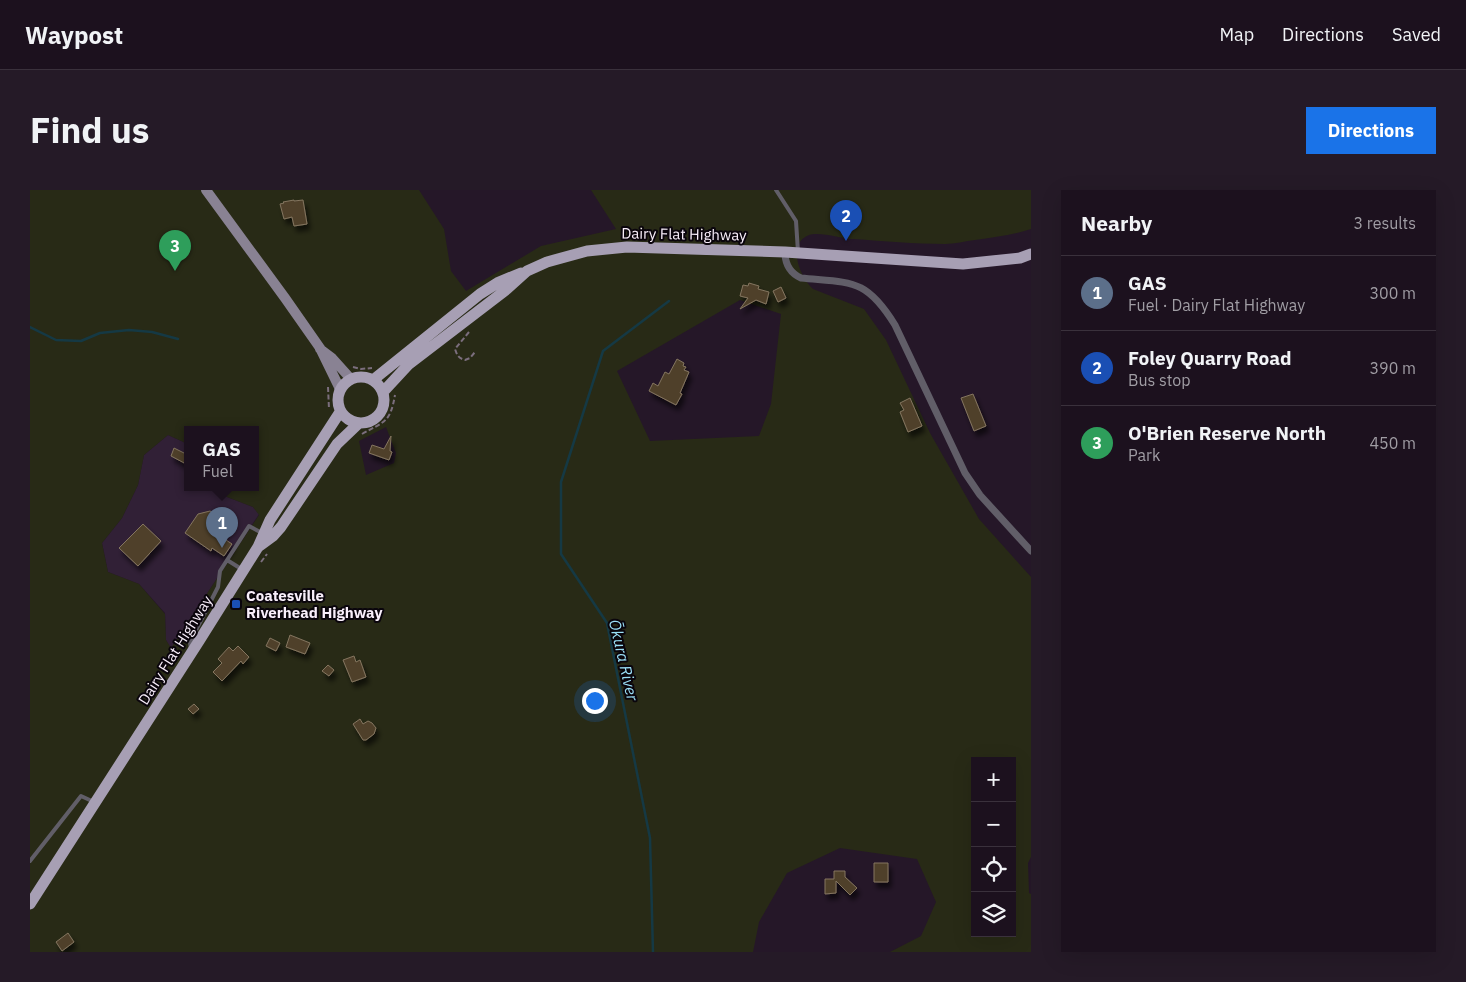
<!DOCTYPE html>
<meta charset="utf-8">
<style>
:root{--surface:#1c111e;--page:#251a27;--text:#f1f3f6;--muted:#a09da4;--line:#3a313c;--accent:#1a73e8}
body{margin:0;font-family:"IBM Plex Sans",sans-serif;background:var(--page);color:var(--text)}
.controls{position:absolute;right:15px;bottom:15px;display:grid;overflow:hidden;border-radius:0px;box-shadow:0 5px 20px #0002}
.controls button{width:45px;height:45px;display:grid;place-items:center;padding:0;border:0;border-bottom:1px solid var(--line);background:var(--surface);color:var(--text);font:25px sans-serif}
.you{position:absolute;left:564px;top:510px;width:18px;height:18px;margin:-12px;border:4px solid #fff;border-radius:50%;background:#1a73e8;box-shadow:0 0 0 8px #1a73e833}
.badge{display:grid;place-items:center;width:32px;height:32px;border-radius:50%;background:var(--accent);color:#fff;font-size:16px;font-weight:700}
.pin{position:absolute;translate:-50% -41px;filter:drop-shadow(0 1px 2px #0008)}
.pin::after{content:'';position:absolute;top:26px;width:18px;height:15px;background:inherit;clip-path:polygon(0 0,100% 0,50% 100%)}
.popup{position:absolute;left:154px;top:236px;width:75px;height:65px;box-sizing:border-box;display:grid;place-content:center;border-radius:0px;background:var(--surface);filter:drop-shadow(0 1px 4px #0005);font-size:16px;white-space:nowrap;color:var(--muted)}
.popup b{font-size:19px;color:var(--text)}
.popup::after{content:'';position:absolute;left:50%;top:100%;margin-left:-10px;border:10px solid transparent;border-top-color:var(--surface)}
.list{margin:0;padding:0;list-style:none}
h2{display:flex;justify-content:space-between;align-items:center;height:65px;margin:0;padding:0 20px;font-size:21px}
h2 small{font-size:16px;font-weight:400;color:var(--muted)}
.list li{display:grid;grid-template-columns:32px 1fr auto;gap:15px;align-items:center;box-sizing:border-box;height:75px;padding:0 20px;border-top:1px solid var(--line)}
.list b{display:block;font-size:19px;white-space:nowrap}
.list p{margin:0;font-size:16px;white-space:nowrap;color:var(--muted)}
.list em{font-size:16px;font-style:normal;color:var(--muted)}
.icon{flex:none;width:28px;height:28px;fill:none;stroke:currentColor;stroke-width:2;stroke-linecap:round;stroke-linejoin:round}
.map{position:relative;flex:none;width:1001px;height:762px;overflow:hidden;border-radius:0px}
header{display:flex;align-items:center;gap:30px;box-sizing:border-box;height:70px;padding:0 25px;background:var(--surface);border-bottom:1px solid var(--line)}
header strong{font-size:24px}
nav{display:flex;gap:28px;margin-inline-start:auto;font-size:18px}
.intro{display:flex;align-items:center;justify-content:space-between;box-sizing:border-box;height:120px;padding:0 30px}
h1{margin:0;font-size:35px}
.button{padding:12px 22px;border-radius:0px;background:var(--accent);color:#fff;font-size:18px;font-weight:700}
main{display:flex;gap:30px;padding:0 30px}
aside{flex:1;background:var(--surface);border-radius:0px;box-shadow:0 5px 20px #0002}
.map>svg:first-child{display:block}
.built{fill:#312036}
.green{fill:#282a16;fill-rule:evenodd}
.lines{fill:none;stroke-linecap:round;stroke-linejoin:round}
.stream{stroke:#153944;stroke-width:2.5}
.building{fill:#4f412c;stroke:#84755f;filter:url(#shadow)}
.path{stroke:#7b6e7d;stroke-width:2;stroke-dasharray:5 2.5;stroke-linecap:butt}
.service{stroke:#615e68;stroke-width:4}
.minor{stroke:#615e68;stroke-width:7}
.secondary{stroke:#898293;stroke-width:10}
.primary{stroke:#a79fb4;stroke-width:11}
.transit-dot{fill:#1a4fb4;stroke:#0a050c;stroke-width:2}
.labels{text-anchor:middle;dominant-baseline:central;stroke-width:4;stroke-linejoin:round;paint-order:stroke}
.street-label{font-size:15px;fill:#f9effb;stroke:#0a050c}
.poi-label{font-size:15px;font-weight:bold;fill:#f9effb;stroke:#0a050c;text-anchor:start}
.water-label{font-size:16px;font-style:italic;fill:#9adff6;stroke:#0a050c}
</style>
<header>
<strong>Waypost</strong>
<nav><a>Map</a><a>Directions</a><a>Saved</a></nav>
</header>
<div class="intro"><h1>Find us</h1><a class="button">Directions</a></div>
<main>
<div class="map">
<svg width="1001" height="762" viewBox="0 0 1001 762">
<defs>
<filter id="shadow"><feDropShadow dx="3" dy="5.5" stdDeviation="2.5" flood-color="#0009"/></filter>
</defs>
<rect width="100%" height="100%" fill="#251728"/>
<path class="built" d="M 138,245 L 158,254 L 158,297 L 188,297 L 192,305 L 223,317 L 229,324 L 141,459 L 136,450 L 135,423 L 109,394 L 78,382 L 72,353 L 92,328 L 108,295 L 114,265 Z"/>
<path class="green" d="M 0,0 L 389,0 L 414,39 L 421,81 L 436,101 L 511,56 L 586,39 L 561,0 L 1001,0 L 1001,39 C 983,45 964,47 945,50 C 935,51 925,54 915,54 C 885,54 854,51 824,49 C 812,49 790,41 779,45 C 756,54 770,87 783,99 L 834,119 L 856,150 L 900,243 L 949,329 L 1001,387 L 1001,667 L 998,673 L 999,703 L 1001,704 L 1001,762 L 860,762 L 891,746 L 906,712 L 887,669 L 810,658 L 757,683 L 729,732 L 723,762 L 0,762 ZM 710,110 L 751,124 L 741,214 L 729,246 L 620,251 L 587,181 ZM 356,237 L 366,263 L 364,273 L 336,285 L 329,251 ZM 158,239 L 226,239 L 226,297 L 188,297 L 192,305 L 223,317 L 229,325 L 141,458 L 136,450 L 135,424 L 109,394 L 78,382 L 72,353 L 92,328 L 108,295 L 114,265 L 138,245 L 158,254 ZM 945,571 L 982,571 L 982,743 L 945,743 Z"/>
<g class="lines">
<path class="stream" d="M 0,137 L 26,150 L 51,151 L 70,143 L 99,140 L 122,142 L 148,149
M 623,762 L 620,648 L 577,433 L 531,364 L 531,292 L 573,161 L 639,111"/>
</g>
<path class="building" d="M 264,10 L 264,11 L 273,10 L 277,34 L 264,36 L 262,27 L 254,29 L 250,14 L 254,13 L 253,12 Z
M 719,93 L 729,96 L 728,99 L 739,102 L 736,114 L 726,110 L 710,119 L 718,108 L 710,106 L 713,95 L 718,96 Z
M 751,97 L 756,108 L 748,112 L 743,101 Z
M 647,169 L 654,173 L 653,176 L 656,177 L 654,180 L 659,182 L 650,203 L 652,204 L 646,215 L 619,201 L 623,193 L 628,196 L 635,182 L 639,184 Z
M 943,204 L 956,236 L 944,241 L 931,208 Z
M 880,208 L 892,236 L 878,242 L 870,222 L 874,220 L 870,213 Z
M 361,246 L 360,261 L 362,262 L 359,270 L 339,263 L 342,255 L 354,259 Z
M 144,258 L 158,265 L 158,275 L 141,266 Z
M 180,321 L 189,326 L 190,324 L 200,331 L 190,346 L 202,354 L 194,366 L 182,358 L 181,361 L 155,343 L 168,324 Z
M 113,334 L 131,351 L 108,376 L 89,358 Z
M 260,445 L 280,453 L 275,464 L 256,457 Z
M 240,448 L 250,453 L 246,461 L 236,456 Z
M 208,456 L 219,467 L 213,474 L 211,471 L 192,491 L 183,482 L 192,473 L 188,469 L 199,457 L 203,461 Z
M 324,466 L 326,472 L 330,470 L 336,487 L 322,492 L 313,470 Z
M 298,475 L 304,480 L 299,486 L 292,481 Z
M 164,514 L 169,519 L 163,524 L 158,519 Z
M 330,529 L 333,534 L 338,531 L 342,533 L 346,538 L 344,544 L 336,550 L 333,550 L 323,534 Z
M 844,673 L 858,673 L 858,692 L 844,692 Z
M 804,681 L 815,681 L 815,687 L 827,698 L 820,705 L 806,691 L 806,703 L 795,704 L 795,689 L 804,689 Z
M 38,743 L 44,752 L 32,761 L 26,752 Z"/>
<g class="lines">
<path class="path" d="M 439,142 L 425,159 C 427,165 428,168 435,170 L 440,168 L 445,162
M 323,177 L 331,179 L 342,178
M 298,197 L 299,219
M 332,244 C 355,231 360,233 365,205
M 231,372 L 237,364"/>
<path class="service" d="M 746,0 L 766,31 L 768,62
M 197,370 L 213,380
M 161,459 L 160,453 L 162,448 L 188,397 L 190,381 L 219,336 L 232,343
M 0,671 L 51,606 L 64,612"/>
<path class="minor" d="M 755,62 C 755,75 760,83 771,88 C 822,93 836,88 865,135 L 935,283 L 950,305 L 1001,361"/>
<path class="secondary" d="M 176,0 L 255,108 L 290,158 L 310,199
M 290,159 L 302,168 L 320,188"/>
<path class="primary" d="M308 210a23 23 0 1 1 46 0a23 23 0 1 1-46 0Z
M 343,190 L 450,104 L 469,92 L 491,83
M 353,202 L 378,175 L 477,99 L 497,81 L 517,72 L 557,61 L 597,57 L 755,62 L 933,74 L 990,68 L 1001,64
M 228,357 L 240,330 L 310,222
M 0,714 L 169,451 L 228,357 L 243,346 L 251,337 L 307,254 L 329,233"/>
</g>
<rect class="transit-dot" x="201" y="409" width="10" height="10" rx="2.5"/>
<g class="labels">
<g class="street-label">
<text transform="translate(654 44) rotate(1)">Dairy Flat Highway</text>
<text transform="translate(145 460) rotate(-58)">Dairy Flat Highway</text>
</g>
<g class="poi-label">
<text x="216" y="405">Coatesville<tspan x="216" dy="17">Riverhead Highway</tspan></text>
</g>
<g class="water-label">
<text transform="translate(594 470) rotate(77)">Ōkura River</text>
</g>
</g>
</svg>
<div class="controls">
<button>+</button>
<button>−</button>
<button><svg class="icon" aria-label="locate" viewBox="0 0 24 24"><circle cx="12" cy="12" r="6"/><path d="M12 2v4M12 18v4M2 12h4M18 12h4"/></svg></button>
<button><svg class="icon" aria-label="layers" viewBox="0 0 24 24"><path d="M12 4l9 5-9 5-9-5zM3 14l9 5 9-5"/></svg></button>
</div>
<div class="you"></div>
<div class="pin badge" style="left:192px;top:358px;background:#5c6f8a">1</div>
<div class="popup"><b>GAS</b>Fuel</div>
<div class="pin badge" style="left:816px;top:51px;background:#1a4fb4">2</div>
<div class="pin badge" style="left:145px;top:81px;background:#2e9e5b">3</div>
</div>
<aside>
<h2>Nearby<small>3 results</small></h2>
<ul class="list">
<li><span class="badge" style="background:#5c6f8a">1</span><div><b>GAS</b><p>Fuel · Dairy Flat Highway</p></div><em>300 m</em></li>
<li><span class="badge" style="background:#1a4fb4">2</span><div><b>Foley Quarry Road</b><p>Bus stop</p></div><em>390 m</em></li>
<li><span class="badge" style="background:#2e9e5b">3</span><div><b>O'Brien Reserve North</b><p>Park</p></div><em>450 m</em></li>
</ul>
</aside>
</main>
